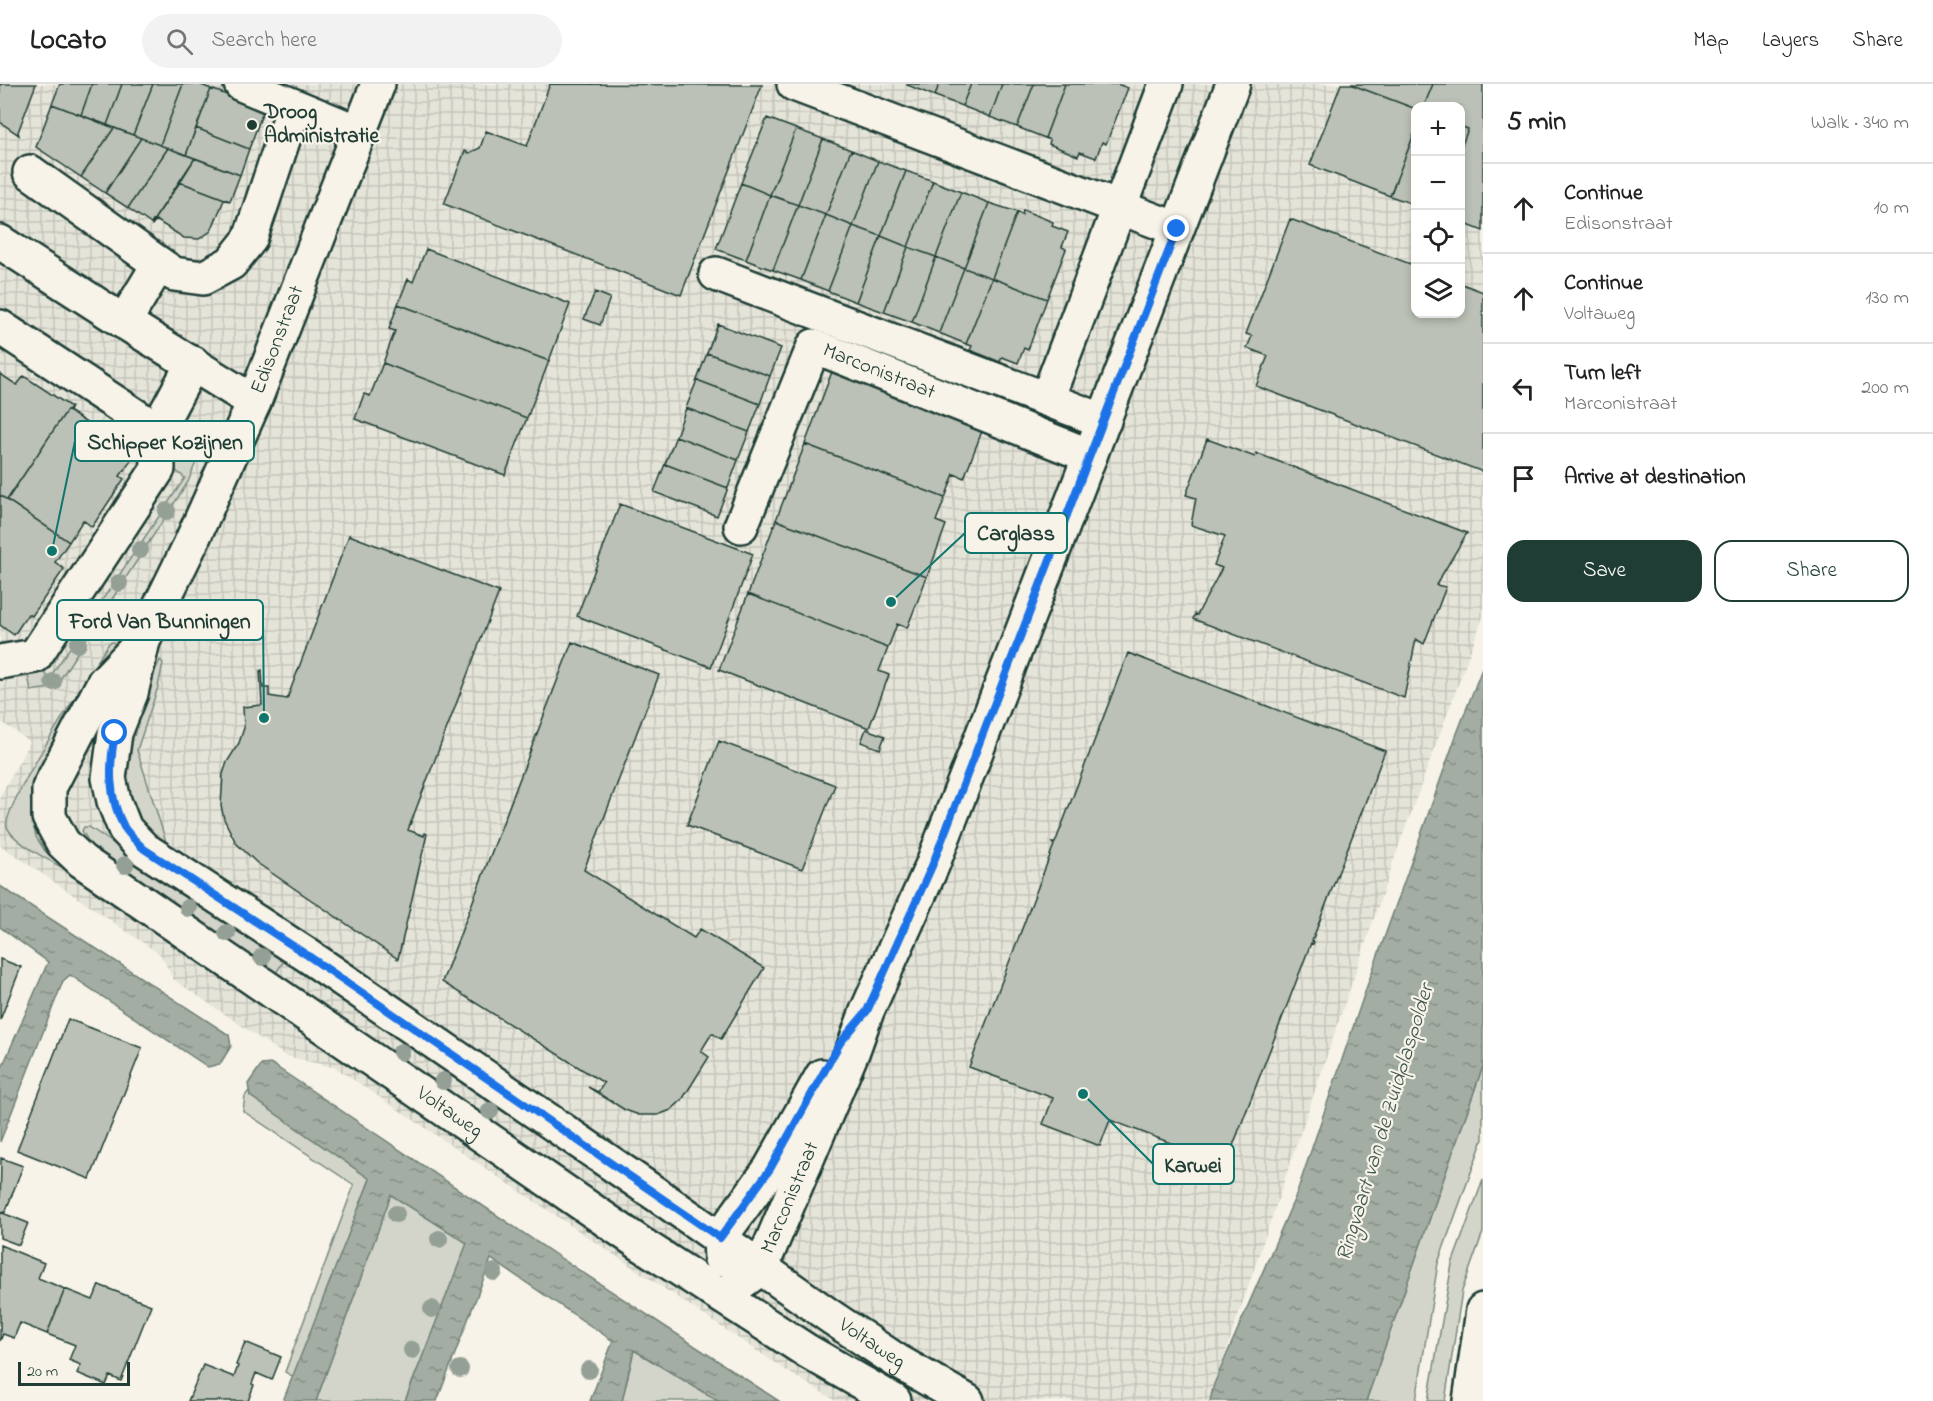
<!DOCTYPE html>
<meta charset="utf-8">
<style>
:root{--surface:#fff;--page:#f2f2f2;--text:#222;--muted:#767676;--line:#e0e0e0;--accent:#1f3d34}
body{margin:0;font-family:"Indie Flower",sans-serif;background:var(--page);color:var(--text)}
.controls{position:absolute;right:18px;top:18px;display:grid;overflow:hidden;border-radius:12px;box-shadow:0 3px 9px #0003}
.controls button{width:54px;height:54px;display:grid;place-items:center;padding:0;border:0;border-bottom:2px solid var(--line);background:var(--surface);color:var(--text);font:30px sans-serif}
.scale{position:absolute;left:18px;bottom:15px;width:112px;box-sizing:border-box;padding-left:6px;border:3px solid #1f3d34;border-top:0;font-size:16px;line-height:21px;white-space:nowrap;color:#1f3d34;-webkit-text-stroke:4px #f7f3e8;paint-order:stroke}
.stop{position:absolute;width:18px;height:18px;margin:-14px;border:4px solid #1a73e8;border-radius:50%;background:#fff}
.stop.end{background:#1a73e8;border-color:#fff;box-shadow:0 2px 6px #0008}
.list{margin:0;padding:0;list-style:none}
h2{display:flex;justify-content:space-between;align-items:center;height:78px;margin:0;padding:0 24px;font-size:26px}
h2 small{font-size:20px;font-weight:400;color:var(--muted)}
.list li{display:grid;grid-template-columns:39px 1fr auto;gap:18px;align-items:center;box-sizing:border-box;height:90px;padding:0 24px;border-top:2px solid var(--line)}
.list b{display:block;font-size:22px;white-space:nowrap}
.list p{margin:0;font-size:20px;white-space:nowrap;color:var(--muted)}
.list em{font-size:20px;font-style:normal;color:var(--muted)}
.actions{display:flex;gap:12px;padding:18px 24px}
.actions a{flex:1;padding:14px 0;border:2px solid var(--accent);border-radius:18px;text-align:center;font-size:21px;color:var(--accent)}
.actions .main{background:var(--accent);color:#fff}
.icon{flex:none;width:33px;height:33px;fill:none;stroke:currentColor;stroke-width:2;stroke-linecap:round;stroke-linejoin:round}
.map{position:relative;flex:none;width:1483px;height:1317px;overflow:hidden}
header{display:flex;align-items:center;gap:36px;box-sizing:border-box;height:84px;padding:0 30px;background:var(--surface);border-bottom:2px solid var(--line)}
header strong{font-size:28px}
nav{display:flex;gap:33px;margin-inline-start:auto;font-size:21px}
.search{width:420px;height:54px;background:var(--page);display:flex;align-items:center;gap:15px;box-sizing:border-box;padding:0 21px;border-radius:33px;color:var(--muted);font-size:22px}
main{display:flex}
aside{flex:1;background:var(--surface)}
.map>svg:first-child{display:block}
.industrial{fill:url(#industrial-grid);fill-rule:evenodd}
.grass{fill:#d3d5ca;stroke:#79897f;stroke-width:1.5}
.water{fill:url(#water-ripples);stroke:#6f8077;stroke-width:1.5}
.building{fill:#bbc1b6;stroke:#1f3d34;stroke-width:1.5}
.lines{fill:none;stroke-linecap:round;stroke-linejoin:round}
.minor-casing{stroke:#1f3d34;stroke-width:38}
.major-casing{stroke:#1f3d34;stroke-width:38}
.minor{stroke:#f7f3e8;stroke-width:33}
.major{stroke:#f7f3e8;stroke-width:33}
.tree{fill:#949f96}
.route{stroke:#1a73e8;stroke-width:8}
.poi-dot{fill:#1f3d34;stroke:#f7f3e8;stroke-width:2}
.labels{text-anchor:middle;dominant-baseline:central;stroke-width:4.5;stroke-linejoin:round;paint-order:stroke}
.poi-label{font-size:21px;font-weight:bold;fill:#1f3d34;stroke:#f7f3e8;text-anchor:start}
.street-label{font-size:21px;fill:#1f3d34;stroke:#f7f3e8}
.water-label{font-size:22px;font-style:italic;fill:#405950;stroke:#f7f3e8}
.leader{fill:none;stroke:#0f766e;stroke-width:2}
.callout-dot{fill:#0f766e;stroke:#f7f3e8;stroke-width:2}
.callout{fill:#f7f3e8;stroke:#0f766e;stroke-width:2}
.callout-label{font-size:22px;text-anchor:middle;font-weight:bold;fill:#1f3d34}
</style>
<header>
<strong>Locato</strong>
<div class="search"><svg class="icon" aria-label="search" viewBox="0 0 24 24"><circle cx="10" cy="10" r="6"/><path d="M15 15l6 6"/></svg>Search here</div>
<nav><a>Map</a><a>Layers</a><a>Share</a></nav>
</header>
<main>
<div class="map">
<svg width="1483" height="1317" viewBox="0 0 1483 1317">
<defs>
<pattern id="industrial-grid" width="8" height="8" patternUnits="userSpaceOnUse" patternTransform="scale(1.5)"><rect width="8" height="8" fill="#e5e4d9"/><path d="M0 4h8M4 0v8" fill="none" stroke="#c4c4bb"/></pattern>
<pattern id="water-ripples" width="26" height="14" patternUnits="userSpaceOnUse" patternTransform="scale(1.5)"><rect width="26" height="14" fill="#a4ada3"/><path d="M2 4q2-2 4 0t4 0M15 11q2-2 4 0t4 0" fill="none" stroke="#858e86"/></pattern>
</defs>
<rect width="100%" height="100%" fill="#f7f3e8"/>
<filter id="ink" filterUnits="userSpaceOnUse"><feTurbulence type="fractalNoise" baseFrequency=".0167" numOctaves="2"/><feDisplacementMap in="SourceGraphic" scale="12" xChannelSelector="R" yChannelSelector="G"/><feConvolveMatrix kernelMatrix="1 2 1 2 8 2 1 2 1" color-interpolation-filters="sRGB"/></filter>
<g filter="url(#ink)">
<path class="industrial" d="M 0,0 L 1483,0 L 1483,533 L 1398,764 L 1209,1317 L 836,1317 L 790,1289 L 336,984 L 286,972 L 173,895 L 161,871 L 0,761 L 0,712 L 30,658 L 0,637 ZM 1416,22 L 1460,22 L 1460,230 L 1416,230 Z"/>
<path class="grass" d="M 197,340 L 201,356 L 200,368 L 188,398 L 55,603 L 31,607 L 28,591 L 42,588 L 50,593 L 185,394 L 175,386 C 173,370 174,358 182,344 Z
M 112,558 L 115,560 L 41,695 L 33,722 L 33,740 L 36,753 L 45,767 L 68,787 C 55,779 10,757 7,742 C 2,723 94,584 109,559 Z
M 160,576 L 163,579 L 158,603 L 137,666 L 169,767 L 143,746 L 123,696 L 131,640 Z
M 84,743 L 89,743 L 282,872 L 283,878 L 273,894 L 93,765 L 82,747 Z
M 1483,982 L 1483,1055 L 1438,1179 L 1416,1317 L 1366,1317 Z
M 249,1007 L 251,1012 L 370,1095 L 294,1293 L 285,1288 L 354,1101 L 243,1027 L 245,1012 Z
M 1483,1096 L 1483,1148 L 1462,1207 L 1445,1317 L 1428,1317 L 1452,1180 Z
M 391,1110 L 468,1159 L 405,1317 L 316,1317 Z
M 634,1266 L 718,1317 L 622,1317 Z"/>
<path class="water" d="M 1483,582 L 1483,982 L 1366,1317 L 1210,1317 L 1214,1300 L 1296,1111 L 1366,905 L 1456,652 Z
M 0,802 L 229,951 L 231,962 L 220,980 L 208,983 L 70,891 L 63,897 L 0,1058 L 0,988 L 48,878 L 0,843 Z
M 272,980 L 559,1173 L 779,1317 L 718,1317 L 634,1266 L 622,1317 L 590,1317 L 613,1257 L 491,1175 L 437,1317 L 405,1317 L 467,1159 L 391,1111 L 316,1317 L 283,1317 L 370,1095 L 250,1012 L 248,1000 L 261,981 Z"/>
<path class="building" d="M 0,0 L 36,0 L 18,48 L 19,51 L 0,38 Z
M 60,0 L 92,0 L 81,31 L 52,20 Z
M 92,0 L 122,0 L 107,41 L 81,31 Z
M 122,0 L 153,0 L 133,51 L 107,41 Z
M 153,0 L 183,0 L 160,61 L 133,51 Z
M 183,0 L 199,0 L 211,5 L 186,71 L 160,61 Z
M 550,0 L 762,1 L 681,211 L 444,120 L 465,67 L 469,69 L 480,64 L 486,47 L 527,62 Z
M 908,0 L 939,0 L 935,12 L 907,1 Z
M 939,0 L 971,0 L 962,22 L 935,12 Z
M 971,0 L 1002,0 L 990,33 L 962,22 Z
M 1002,0 L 1034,0 L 1017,43 L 990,33 Z
M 1034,0 L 1065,0 L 1045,54 L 1017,43 Z
M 1065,0 L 1117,0 L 1128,4 L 1106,60 L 1102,58 L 1096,74 L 1080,68 L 1078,72 L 1049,60 L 1050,56 L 1045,54 Z
M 1341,0 L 1350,0 L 1416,25 L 1416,45 L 1390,112 L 1310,81 Z
M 1350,0 L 1433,0 L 1424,22 L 1416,22 L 1416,25 Z
M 1433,0 L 1483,0 L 1483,147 L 1460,138 L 1460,66 L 1468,45 L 1460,42 L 1460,22 L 1424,22 Z
M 211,5 L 264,25 L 249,65 L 196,44 Z
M 52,20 L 114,44 L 81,93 L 36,63 Z
M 767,34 L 796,45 L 770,111 L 741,99 Z
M 1460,42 L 1468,45 L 1460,66 Z
M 114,44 L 141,54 L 105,109 L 81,93 Z
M 196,44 L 249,65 L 240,91 L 186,71 Z
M 796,45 L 823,55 L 798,121 L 770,111 Z
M 1416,45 L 1416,121 L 1390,112 Z
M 141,54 L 168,64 L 128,124 L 105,109 Z
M 823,55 L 851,66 L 826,131 L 798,121 Z
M 168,64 L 195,74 L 151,140 L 128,124 Z
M 851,66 L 878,77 L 853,142 L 826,131 Z
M 195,74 L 240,91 L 230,117 L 180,98 Z
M 878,77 L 906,87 L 881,152 L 853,142 Z
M 906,87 L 933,97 L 908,163 L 881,152 Z
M 933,97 L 961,108 L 936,173 L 908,163 Z
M 180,98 L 230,117 L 224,116 L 211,147 L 199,155 L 184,154 L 156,136 L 152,141 L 151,140 Z
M 741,99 L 770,111 L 746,176 L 716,165 Z
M 961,108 L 989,119 L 964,184 L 936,173 Z
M 770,111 L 798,121 L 773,186 L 746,176 Z
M 989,119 L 1017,128 L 992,194 L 964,184 Z
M 798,121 L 826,131 L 801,196 L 773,186 Z
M 1023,126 L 1053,138 L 1052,142 L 1068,148 L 1062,163 L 1066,165 L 1047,215 L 992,194 L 1017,128 L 1022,131 Z
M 826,131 L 853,142 L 828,207 L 801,196 Z
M 1290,135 L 1416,182 L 1416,230 L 1460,230 L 1460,199 L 1483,208 L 1483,388 L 1256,302 L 1268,272 L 1247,264 L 1252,252 L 1246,250 Z
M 853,142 L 881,152 L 856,218 L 828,207 Z
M 881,152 L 908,163 L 884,228 L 856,218 Z
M 908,163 L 936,173 L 912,238 L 884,228 Z
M 426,165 L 570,220 L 549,277 L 398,220 L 408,195 L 413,198 Z
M 936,173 L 964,184 L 939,249 L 912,238 Z
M 964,184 L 992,194 L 966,260 L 939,249 Z
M 992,194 L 1047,215 L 1028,266 L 1024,264 L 1018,279 L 1002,273 L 1000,278 L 970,266 L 972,262 L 966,260 Z
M 595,208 L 610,214 L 600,241 L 584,235 Z
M 398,220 L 549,277 L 527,334 L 383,279 L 395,247 L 389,245 Z
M 718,240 L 781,264 L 770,292 L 707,269 Z
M 707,269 L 770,292 L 760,320 L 697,296 Z
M 383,279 L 527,334 L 505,391 L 355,335 L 364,310 L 370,312 Z
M 833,285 L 984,342 L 964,394 L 954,390 L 945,414 L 805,360 Z
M 0,290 L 17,301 L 24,292 L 71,323 L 69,327 L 67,326 L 7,416 L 0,411 Z
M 697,296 L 760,320 L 749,348 L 686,324 Z
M 686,324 L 749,348 L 738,376 L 676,352 Z
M 67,326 L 135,371 L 120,392 L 124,395 L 92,443 L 83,436 L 69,458 L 7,416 Z
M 676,352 L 738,376 L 728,404 L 665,380 Z
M 1207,355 L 1255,373 L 1256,369 L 1467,449 L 1436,501 L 1446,503 L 1424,560 L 1416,555 L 1404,614 L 1193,535 L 1195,530 L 1197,531 L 1222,484 L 1214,481 L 1225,452 L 1191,441 L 1196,414 L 1186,411 Z
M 805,360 L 945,414 L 936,437 L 946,441 L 927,493 L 776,436 Z
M 665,380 L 728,404 L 717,432 L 654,408 Z
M 0,411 L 69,458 L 55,478 L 64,485 L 32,532 L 28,530 L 14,551 L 0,541 Z
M 620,420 L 753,470 L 711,583 L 577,532 Z
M 776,436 L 927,493 L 907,544 L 897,540 L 888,564 L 748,510 Z
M 349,451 L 499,508 L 408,746 L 424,752 L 425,749 L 427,750 L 398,875 L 257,779 L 236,759 L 224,735 L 221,722 L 223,690 L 227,678 L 239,659 L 244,644 L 243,623 L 262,621 L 260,587 L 262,586 L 263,604 L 269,604 L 269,612 L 287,615 Z
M 748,510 L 888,564 L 879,587 L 889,591 L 869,644 L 719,586 Z
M 572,558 L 659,591 L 584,786 L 694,854 L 700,845 L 764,884 L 721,955 L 712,949 L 701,967 L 709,973 L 682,1016 L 671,1026 L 658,1031 L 639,1031 L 625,1026 L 588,1003 L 598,1008 L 604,999 L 442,898 Z
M 1128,569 L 1385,667 L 1312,857 L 1314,858 L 1313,860 L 1311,859 L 1226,1080 L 1110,1036 L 1100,1062 L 1043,1040 L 1053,1014 L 969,983 L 1054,761 L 1052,759 L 1055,759 Z
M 866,645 L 885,652 L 880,665 L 861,658 Z
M 719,657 L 835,701 L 802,785 L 687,741 Z
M 0,875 L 21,883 L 0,936 Z
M 68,935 L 142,964 L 90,1095 L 17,1066 Z
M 1,1074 L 23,1082 L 5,1129 L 0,1127 Z
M 0,1128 L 28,1139 L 19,1161 L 0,1154 Z
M 0,1161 L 44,1179 L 38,1194 L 65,1205 L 47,1250 L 20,1239 L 14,1254 L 3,1250 L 0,1257 Z
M 99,1201 L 151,1221 L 121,1297 L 110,1292 L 106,1301 L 77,1289 L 81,1281 L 69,1276 L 75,1261 L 47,1250 L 65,1205 L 93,1216 Z
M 245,1258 L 281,1273 L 272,1296 L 256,1289 L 252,1300 L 254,1301 L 248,1317 L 188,1317 L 203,1281 L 234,1293 L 238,1282 L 236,1281 Z"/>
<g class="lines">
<defs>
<g id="minor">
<path d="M 241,0 L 360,49"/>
<path id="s1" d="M 378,0 L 254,318 L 190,461 L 143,557 L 131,609 L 115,649 L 109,694 L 114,717 L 125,745 L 144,765 L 307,871 L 669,1119 L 831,1233 L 897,1277 L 967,1317"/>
<path d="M 794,0 L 1177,145"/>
<path d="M 30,88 L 159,180 L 124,238"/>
<path d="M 0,158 L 124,238 L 254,318"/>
<path d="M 159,180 L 174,190 L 203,194 L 231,179 L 250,155 L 294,23"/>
<path d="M 716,190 L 1104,337"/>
<path d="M 0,243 L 157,346 L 158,385 L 35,572 L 0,578"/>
<path d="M 1047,315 L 1166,0"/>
<path d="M 157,346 L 193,279"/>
<path id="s2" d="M 741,442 L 814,262 L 1090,372"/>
<path id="s3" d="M 143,557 L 104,598 L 49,704 L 49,733 L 63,759 L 82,777 L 641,1160 L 807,1267 L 894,1317"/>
<path d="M 721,1175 L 720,1154 L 770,1085 L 822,992"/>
<path id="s4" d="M 722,1212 L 761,1184 L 853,966 L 867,927 L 932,782 L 1233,0"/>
</g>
<path id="major" d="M 1470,1317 L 1483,1226"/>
</defs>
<use href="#minor" class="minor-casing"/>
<use href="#major" class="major-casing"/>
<use href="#minor" class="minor"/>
<use href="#major" class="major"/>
</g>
<g class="tree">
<circle cx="167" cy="427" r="9"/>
<circle cx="140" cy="466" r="9"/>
<circle cx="119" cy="499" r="9"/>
<circle cx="78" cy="560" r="9"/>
<circle cx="53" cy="598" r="9"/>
<circle cx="125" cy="781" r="9"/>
<circle cx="188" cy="824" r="9"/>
<circle cx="227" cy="849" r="9"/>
<circle cx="262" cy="873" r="9"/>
<circle cx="401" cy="968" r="9"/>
<circle cx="443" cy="997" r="9"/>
<circle cx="490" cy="1027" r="9"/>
<circle cx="396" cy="1130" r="9"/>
<circle cx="439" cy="1155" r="9"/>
<circle cx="494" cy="1188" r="9"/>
<circle cx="432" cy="1225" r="9"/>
<circle cx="412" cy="1266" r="9"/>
<circle cx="460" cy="1285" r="9"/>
<circle cx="589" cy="1286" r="9"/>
</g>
</g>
<g class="lines" filter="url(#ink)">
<path class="route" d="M 115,649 C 109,682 108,713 124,743 C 129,751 137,758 144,765 L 307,871 L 720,1154 L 770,1085 L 840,959 L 867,927 L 932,782 L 1177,145"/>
</g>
<circle class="poi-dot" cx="252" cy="41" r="6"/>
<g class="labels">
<g class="poi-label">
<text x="264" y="29">Droog<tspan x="264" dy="24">Administratie</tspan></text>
</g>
<g class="street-label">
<text transform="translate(278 256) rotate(-69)">Edisonstraat</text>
<text stroke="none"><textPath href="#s2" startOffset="264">Marconistraat</textPath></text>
<text stroke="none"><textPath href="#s3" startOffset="706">Voltaweg</textPath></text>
<text stroke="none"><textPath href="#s4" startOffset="124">Marconistraat</textPath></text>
<text stroke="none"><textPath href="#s1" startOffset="1708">Voltaweg</textPath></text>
</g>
<g class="water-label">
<text transform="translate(1386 1039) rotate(-73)">Ringvaart van de Zuidplaspolder</text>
</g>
</g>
<path class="leader" d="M52 467L75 357M891 518L965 449M264 634L263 536M1083 1010L1153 1080"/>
<g class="callout-dot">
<circle cx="52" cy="467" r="6"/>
<circle cx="891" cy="518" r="6"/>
<circle cx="264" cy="634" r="6"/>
<circle cx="1083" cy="1010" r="6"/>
</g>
<g class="callout">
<rect x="75" y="337" width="179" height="40" rx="6"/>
<rect x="965" y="429" width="102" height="40" rx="6"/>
<rect x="57" y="516" width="206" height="40" rx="6"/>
<rect x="1153" y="1060" width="81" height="40" rx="6"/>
</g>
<g class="callout-label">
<text x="165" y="365">Schipper Kozijnen</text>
<text x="1016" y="456">Carglass</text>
<text x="160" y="544">Ford Van Bunningen</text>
<text x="1193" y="1088">Karwei</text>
</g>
</svg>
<div class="controls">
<button>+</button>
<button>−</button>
<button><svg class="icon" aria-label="locate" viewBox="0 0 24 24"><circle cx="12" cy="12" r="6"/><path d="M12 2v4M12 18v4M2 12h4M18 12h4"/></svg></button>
<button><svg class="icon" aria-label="layers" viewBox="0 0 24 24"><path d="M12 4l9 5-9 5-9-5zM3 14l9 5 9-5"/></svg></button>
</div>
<div class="scale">20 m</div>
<div class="stop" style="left:115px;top:649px"></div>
<div class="stop end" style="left:1177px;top:145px"></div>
</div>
<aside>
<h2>5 min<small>Walk · 340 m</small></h2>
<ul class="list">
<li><svg class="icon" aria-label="ahead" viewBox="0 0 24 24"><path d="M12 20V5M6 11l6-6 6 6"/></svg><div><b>Continue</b><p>Edisonstraat</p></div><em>10 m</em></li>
<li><svg class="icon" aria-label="ahead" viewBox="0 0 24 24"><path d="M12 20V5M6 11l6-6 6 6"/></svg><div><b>Continue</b><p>Voltaweg</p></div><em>130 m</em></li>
<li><svg class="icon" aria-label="left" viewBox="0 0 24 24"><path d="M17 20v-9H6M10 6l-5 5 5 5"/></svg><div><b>Turn left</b><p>Marconistraat</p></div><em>200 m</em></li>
<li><svg class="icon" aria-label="arrive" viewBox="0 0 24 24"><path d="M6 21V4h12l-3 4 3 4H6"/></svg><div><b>Arrive at destination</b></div></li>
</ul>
<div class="actions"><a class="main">Save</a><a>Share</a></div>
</aside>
</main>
